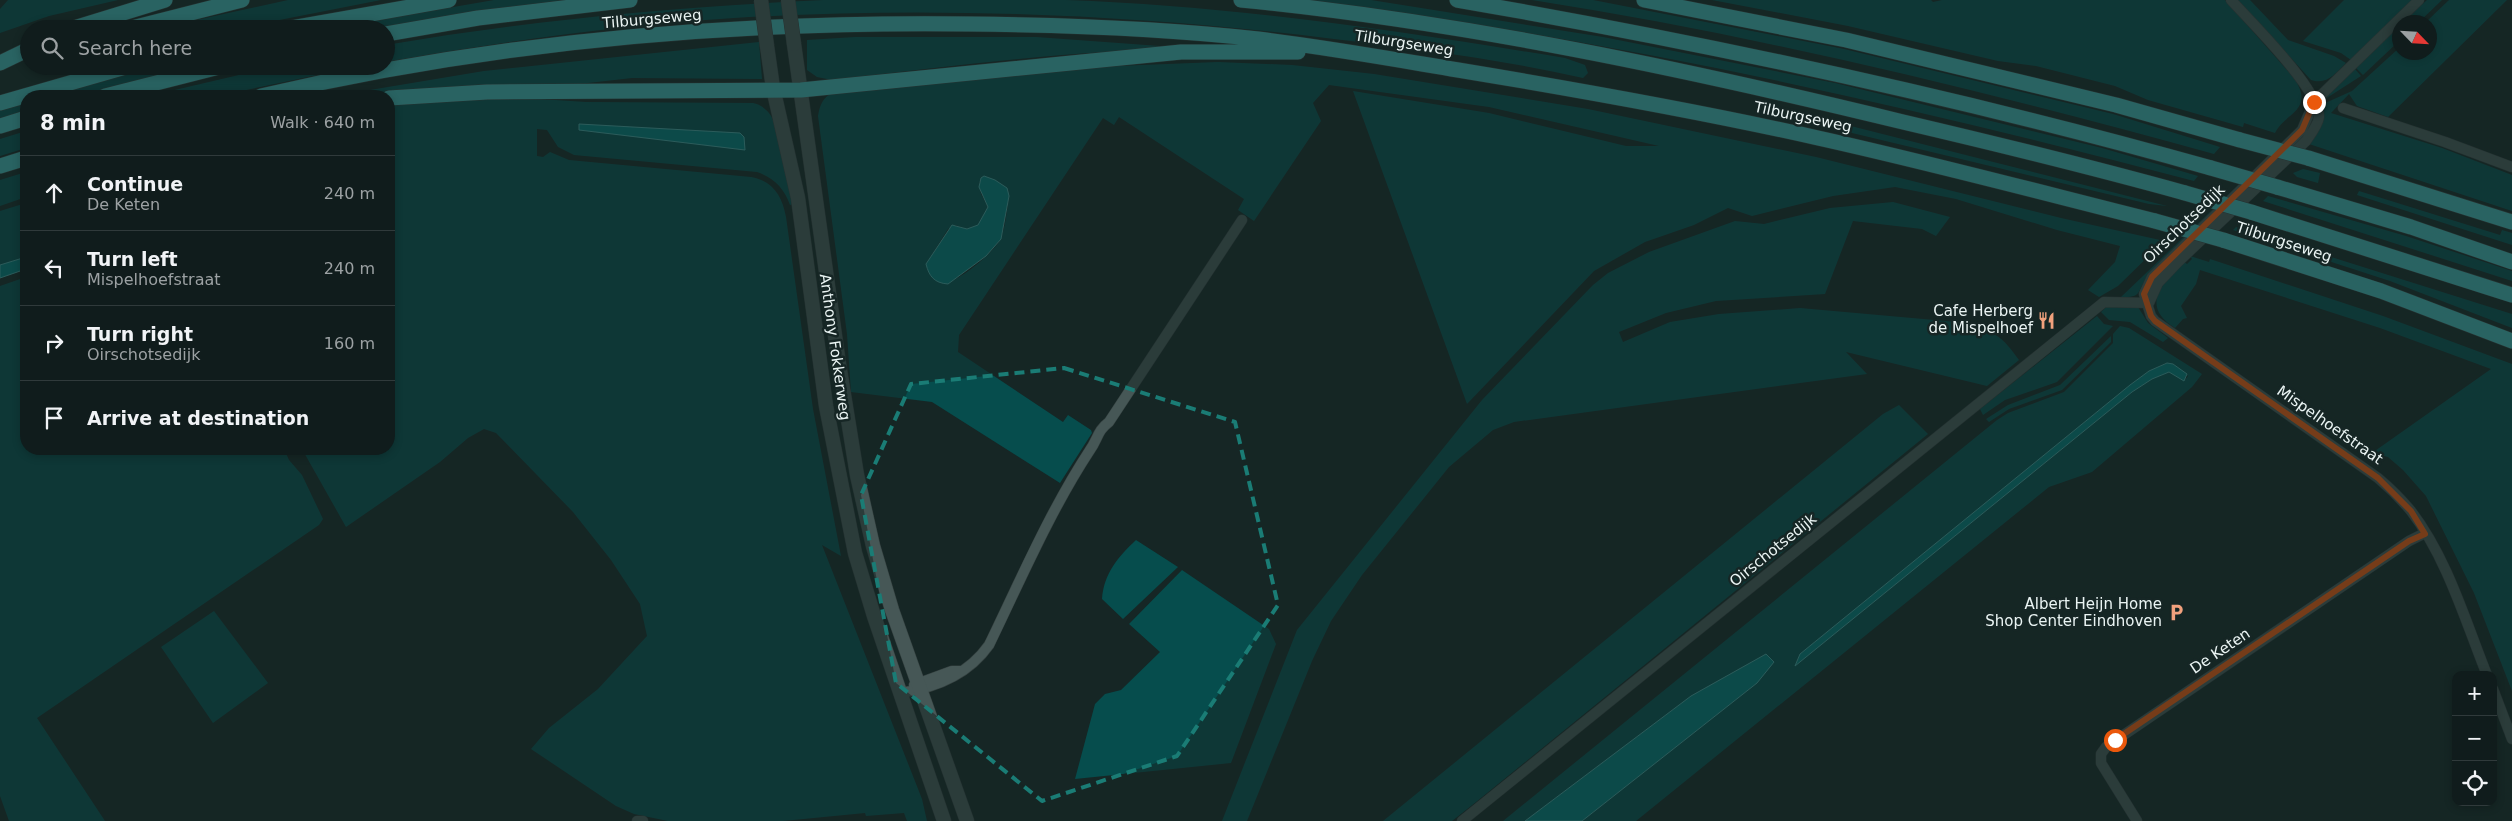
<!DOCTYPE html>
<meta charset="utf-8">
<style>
:root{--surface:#101c1c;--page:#192525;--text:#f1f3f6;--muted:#9ca1a3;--line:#303a3b}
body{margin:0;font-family:"DejaVu Sans",sans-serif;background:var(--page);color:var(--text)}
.controls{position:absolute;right:15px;bottom:15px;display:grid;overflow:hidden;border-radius:10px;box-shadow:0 2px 8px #0003}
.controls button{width:45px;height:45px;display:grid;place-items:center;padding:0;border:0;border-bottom:1px solid var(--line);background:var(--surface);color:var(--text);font:25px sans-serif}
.compass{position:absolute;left:2392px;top:15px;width:45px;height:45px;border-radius:50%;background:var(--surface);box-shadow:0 2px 8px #0003;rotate:115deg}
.stop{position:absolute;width:15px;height:15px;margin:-11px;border:4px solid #ea580c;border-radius:50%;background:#fff}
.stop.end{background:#ea580c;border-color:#fff;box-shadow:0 1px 5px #0008}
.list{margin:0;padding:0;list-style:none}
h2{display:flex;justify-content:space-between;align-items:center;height:65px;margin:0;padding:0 20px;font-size:21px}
h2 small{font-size:16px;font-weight:400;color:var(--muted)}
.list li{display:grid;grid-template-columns:32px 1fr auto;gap:15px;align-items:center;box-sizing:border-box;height:75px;padding:0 20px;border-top:1px solid var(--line)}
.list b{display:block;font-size:19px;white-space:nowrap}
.list p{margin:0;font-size:16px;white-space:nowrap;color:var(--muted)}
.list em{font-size:16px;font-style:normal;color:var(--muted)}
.icon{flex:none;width:28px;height:28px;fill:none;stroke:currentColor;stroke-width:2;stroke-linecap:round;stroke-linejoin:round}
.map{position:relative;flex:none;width:2512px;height:821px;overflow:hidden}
.search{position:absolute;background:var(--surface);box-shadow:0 2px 8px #0003;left:20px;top:20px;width:375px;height:55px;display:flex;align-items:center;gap:12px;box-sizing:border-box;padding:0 18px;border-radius:28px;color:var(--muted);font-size:19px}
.panel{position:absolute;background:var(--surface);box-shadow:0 2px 8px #0003;left:20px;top:90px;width:375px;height:365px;border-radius:20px}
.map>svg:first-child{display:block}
.green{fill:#064d4d;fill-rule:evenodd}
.water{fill:#077;stroke:#469c9c}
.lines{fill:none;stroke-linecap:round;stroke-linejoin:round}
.street-casing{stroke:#354140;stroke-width:11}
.secondary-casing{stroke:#354140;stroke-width:15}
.highway-casing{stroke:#354140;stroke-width:16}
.street{stroke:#465756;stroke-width:10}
.secondary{stroke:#465756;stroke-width:14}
.highway{stroke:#42aeae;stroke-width:15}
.secondary-bridge-casing{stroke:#354140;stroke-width:15;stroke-linecap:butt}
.highway-bridge-casing{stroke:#354140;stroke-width:16;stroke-linecap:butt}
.secondary-bridge{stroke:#465756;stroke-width:14}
.highway-bridge{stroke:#42aeae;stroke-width:15}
.route{stroke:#ea580c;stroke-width:6}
.marked{fill:none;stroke:#1a7c75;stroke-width:4;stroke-dasharray:10 6;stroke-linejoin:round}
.labels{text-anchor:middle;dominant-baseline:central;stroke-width:5;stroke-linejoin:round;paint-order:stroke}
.street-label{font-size:15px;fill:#eaf4f3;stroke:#162625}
.poi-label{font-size:15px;fill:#eaf4f3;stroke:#162625;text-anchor:end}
</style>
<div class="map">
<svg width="2512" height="821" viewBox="0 0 2512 821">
<rect width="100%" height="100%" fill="#162625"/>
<path class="green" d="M 8,0 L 118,0 L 49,16 L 0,33 L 0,9 Z
M 288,0 L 381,0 L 233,29 L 179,29 L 178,24 Z
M 494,0 L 565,0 L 477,11 L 371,29 L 326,29 Z
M 824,0 C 904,0 985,0 1066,0 C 1234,6 1400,31 1565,58 L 1585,65 L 1588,73 L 1583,78 C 1499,59 1411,48 1326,38 C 1130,14 931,6 734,18 C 617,25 501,42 386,62 L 386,45 C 531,20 677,7 824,0 Z
M 1301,0 L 1371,0 L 1603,37 L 1835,83 L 2102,148 L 2198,176 L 2194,181 C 1900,103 1603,37 1301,0 Z
M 1532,0 L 1593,0 L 1844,49 L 2113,114 L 2220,147 L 2214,154 C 1989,92 1762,36 1532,0 Z
M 1712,0 L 1931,0 L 1933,2 L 1942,0 L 2225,0 L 2294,78 C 2316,111 2284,113 2275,133 L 2244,123 L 2243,127 L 2148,100 L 2115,86 L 2036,66 L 1998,61 L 1848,26 Z
M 2238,0 L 2250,0 L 2288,40 L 2334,56 L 2346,63 C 2335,74 2327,85 2311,80 Z
M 2344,0 L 2413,0 L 2351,60 L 2341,53 L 2303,41 Z
M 2427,0 L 2442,0 L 2419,22 L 2403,22 Z
M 2449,0 L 2507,0 L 2388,117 L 2357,106 L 2349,94 L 2331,113 L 2442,148 L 2512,175 L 2512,211 L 2309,144 L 2323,114 L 2323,104 L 2352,91 L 2399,48 L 2400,52 L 2430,52 L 2430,22 L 2426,22 Z
M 2399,26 L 2399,41 L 2363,75 L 2356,68 Z
M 855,37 L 1036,37 L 1201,49 C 1077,49 955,66 832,80 L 817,77 L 807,70 L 807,40 Z
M 759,42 L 762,79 L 632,78 L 579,84 L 486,86 L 334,96 L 484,71 Z
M 1218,62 L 1292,65 L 1374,74 L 1588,109 L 1816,157 L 2061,218 L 2160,240 L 2162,243 L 2118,286 L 2099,297 L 2088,290 L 2115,262 L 2120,246 L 2057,230 L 1956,199 L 1895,187 L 1833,196 L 1752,216 L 1728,208 L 1694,225 L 1645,242 L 1594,271 L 1467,404 L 1353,91 L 1489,113 L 1626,146 L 1659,146 L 1489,107 L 1329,85 L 1313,103 L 1321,121 L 1254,221 L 1238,210 L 1244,199 L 1119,117 L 1114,125 L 1103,118 L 959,335 L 958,352 L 1063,422 L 1068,415 L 1091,430 L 1092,433 L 1060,483 L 932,402 L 851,392 L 847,334 L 818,116 C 820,104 823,98 833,92 L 1041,69 ZM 979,182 L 1009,196 C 1007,209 1006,225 1001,238 C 996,251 953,288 940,282 C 934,280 930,269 926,264 L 948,229 L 955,225 L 967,229 L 978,226 L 988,207 L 981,194 Z
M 156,66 L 194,66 L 79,96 L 48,96 Z
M 278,66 L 361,66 L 217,96 L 149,96 Z
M 2355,69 L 2361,76 L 2322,101 Z
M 509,97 L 586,102 L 753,103 C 759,104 765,108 769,113 C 782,130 788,182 793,204 L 790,205 C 784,188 774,178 757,172 L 574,155 L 558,147 L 547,130 L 537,129 L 537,156 L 543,157 L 550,152 L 569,160 L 751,177 C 773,181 782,196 786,217 L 813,409 L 841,556 L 822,545 L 922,799 L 927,821 L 907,821 L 904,813 L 866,816 L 865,813 L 783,821 L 668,821 L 634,814 L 616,806 L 531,749 L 549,728 L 598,689 L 647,636 L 640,604 L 611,560 L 573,512 L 496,433 L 484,429 L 468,438 L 440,462 L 346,527 L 302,449 L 389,449 L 389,101 Z
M 26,103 L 26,111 L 0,120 L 0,111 Z
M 1786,108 L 1827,120 L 2167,206 L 2149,204 L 1781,116 L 1780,111 Z
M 2300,126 L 2148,277 C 2136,290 2144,298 2121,297 Z
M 26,131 L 26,148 L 0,156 L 0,139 Z
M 2303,169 L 2320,173 L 2318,183 L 2297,177 L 2293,173 Z
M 26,172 L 26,197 L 0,206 L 0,180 Z
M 2359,191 L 2500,235 L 2502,230 L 2512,233 L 2512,245 L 2357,195 Z
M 2268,196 L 2406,236 L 2512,271 L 2512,281 L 2263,201 Z
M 1893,202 L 1950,217 L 1936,236 L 1922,229 L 1853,221 L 1825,294 L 1716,301 L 1666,313 L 1619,332 L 1623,342 L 1670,322 L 1719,314 L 1800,308 L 1968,323 C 1994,331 2003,337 2019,360 L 1987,386 L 1846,352 L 1867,374 L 1514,422 L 1493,430 L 1449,467 L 1362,575 L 1331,621 L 1312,661 L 1247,821 L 1222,821 L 1297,630 L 1482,400 L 1593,285 L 1608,273 L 1649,252 L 1735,221 L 1764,224 L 1830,208 Z
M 26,203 L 26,257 L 0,265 L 0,211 Z
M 2236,227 L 2512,314 L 2512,328 L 2390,281 L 2233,230 Z
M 2190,256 L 2209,262 L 2210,259 L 2383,316 L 2512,364 L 2512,691 L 2474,593 L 2426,496 L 2403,470 L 2388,457 L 2372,453 L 2491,369 L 2380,328 L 2200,270 L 2196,284 L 2181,306 L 2187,318 L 2183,319 L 2175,328 C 2139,305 2163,283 2184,262 L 2187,264 L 2192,259 Z
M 26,277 L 26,449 L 284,449 L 289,460 L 302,475 L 323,519 L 319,525 L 37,718 L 105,821 L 9,821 L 0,796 L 0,286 Z
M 2107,306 L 2138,307 L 2148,323 L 2168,338 L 2163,342 L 2130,322 L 2109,320 L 2101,312 Z
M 2097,316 L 2104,324 L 2113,326 L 2057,382 L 2005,400 L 1983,415 L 1980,409 Z
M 2120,326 L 2129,328 L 2202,374 L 2192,387 L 2092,472 L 2049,487 L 1636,821 L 1582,821 L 1757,683 L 1691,696 L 1525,821 L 1503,821 L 1997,420 L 2008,413 L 2064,392 L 2113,343 L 2113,334 ZM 2166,363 L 2173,364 L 2188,376 L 2184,381 L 2169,372 L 2152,379 L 2131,393 L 1796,665 L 1800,654 L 2130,385 L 2149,371 Z
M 2111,336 L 2111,342 L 2062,390 L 2009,409 L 1989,422 L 1986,419 L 2008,405 L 2060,385 Z
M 1899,405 L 1928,434 L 1476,802 L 1452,821 L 1383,821 L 1883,414 Z
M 1136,540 L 1178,567 L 1123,619 L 1102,599 C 1104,573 1118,557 1136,540 Z
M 1182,570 L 1269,629 L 1276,644 L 1231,763 L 1075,779 L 1095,704 L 1105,694 L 1121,690 L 1160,652 L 1129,624 Z
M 214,611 L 268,683 L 213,723 L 161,647 Z"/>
<path class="water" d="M 579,124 L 740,133 L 744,137 L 745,150 L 579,130 Z
M 984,176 L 995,180 L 1007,188 L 1009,196 L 1001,239 L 986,256 L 948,284 C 934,283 929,276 926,264 L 952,225 L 967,229 L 978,225 L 988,207 L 979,187 L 981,178 Z
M 26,257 L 26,269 L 0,278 L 0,265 Z
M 2167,363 L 2173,364 L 2187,374 L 2184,381 L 2169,372 L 2152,379 L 2132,392 L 1795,666 L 1800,654 L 2130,385 L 2149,371 Z
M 1766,654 L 1774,662 L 1757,683 L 1582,821 L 1525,821 L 1691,696 Z"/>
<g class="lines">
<defs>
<path id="street" d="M 2419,0 L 2314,102 L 2302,130 L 2152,277 L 2144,294 L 2151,316 L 2155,321 L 2378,478 C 2390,488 2401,499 2411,511 C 2447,558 2465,620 2487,675
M 2343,108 L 2445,142 L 2512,167
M 2149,303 L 2158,283 L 2178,262 L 2306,141 C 2311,134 2318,125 2319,117 C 2320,90 2251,22 2231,0
M 914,685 L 952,671 L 961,671
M 2493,689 L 2512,739
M 900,693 C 935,688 968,675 989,645 C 1021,579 1050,511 1090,450 C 1098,439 1097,431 1109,422 L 1242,220
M 637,821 L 643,821
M 1462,821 L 2104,302 L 2149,303
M 2137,821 L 2101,763 L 2101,754 L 2106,747 L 2409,541 L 2425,533"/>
<path id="secondary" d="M 794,44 L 839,364 L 857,475 L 873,546 L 892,610 L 967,821
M 767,46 L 773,88 L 798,198 L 826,406 L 855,553 L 874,616 L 944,821"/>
<path id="highway" d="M 1241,0 C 1464,22 1685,69 1903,122 C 1997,144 2091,167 2185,193
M 1457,0 C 1711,44 1963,98 2211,168
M 1644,0 L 1846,40 L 2116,105 L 2240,140
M 71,29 L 165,0
M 128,29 L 242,0
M 286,29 L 449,0
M 386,34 L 478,18 L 630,0
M 0,63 L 29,49
M 105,96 L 223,66
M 261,96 C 491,42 732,21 969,24 C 1065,25 1162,28 1258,39 C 1325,47 1392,59 1458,70 C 1579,90 1699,111 1818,138 C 1931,163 2043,193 2155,221
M 389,98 L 487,92 L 801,90 L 1181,52 L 1298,52
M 0,103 L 129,66
M 0,126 L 26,118
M 2308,158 L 2512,222
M 0,166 L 26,158
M 2277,187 L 2411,227 L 2512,262
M 2251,212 L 2512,295
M 2223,240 L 2381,291 L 2512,341"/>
</defs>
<use href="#street" class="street-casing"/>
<use href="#secondary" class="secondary-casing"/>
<use href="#highway" class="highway-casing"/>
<use href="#street" class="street"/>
<use href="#secondary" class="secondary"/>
<use href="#highway" class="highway"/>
<defs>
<path id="secondary-bridge" d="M 761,0 L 767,46
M 788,0 L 794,44"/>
<path id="highway-bridge" d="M 2240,140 L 2308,158
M 2211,168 L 2277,187
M 2185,193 L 2251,212
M 2155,221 L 2223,240"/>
</defs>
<use href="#secondary-bridge" class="secondary-bridge-casing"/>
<use href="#highway-bridge" class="highway-bridge-casing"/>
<use href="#secondary-bridge" class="secondary-bridge"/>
<use href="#highway-bridge" class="highway-bridge"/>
</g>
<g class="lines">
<path class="route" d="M 2115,740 L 2409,541 L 2425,534 L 2411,511 L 2378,478 L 2155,321 L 2151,316 L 2144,294 L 2152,277 L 2302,130 L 2314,102"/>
</g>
<path d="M0 0H2512V821H0ZM 1064,368 L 1235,422 L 1278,605 L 1177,756 L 1042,801 L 896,683 L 861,495 L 911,384 Z" fill="#162625" fill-opacity=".55" fill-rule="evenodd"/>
<path class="marked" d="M 1064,368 L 1235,422 L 1278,605 L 1177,756 L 1042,801 L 896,683 L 861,495 L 911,384 Z"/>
<defs>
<symbol id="restaurant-bare" viewBox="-9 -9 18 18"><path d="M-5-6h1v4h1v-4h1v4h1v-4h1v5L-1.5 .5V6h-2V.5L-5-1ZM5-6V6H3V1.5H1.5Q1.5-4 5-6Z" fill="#f1a17d" stroke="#162625" stroke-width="2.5" paint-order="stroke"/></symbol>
<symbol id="parking-bare" viewBox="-9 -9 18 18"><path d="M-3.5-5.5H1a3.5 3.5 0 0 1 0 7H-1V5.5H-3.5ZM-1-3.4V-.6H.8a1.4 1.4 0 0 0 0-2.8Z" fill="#f1a17d" stroke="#162625" stroke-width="2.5" paint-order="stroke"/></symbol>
</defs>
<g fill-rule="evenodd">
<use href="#restaurant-bare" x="2034" y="308" width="25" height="25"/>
<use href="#parking-bare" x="2164" y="600" width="25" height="25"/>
</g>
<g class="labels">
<g class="street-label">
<text transform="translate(652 19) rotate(-5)">Tilburgseweg</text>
<text transform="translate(1404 43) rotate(9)">Tilburgseweg</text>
<text transform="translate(1803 117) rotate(12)">Tilburgseweg</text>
<text transform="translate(2184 224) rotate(-44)">Oirschotsedijk</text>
<text transform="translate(2284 242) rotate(18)">Tilburgseweg</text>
<text transform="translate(835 347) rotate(82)">Anthony Fokkerweg</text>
<text transform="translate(2330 425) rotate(35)">Mispelhoefstraat</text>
<text transform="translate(1773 550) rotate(-39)">Oirschotsedijk</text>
<text transform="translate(2220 651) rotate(-34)">De Keten</text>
</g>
<g class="poi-label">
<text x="2033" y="311">Cafe Herberg<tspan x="2033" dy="17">de Mispelhoef</tspan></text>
<text x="2162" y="604">Albert Heijn Home<tspan x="2162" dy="17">Shop Center Eindhoven</tspan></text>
</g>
</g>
</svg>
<div class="controls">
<button>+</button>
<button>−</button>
<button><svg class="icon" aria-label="locate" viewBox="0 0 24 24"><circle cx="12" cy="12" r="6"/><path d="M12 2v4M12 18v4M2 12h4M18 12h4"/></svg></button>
</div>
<svg class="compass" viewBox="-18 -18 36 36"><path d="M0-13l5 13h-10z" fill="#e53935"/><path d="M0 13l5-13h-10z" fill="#9ca1a3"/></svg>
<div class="stop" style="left:2115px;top:740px"></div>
<div class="stop end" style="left:2314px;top:102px"></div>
<div class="search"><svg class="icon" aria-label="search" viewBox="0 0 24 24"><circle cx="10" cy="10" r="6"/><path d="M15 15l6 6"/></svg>Search here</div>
<section class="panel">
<h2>8 min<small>Walk · 640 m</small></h2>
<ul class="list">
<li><svg class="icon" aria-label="ahead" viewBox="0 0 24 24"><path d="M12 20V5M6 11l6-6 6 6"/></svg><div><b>Continue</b><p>De Keten</p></div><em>240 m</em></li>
<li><svg class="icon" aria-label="left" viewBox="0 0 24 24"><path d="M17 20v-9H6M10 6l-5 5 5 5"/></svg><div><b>Turn left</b><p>Mispelhoefstraat</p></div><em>240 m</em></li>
<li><svg class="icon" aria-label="right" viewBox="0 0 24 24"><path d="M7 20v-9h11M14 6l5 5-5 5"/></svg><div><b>Turn right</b><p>Oirschotsedijk</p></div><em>160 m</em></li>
<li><svg class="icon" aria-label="arrive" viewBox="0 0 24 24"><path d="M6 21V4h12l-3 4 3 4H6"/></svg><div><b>Arrive at destination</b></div></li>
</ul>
</section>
</div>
